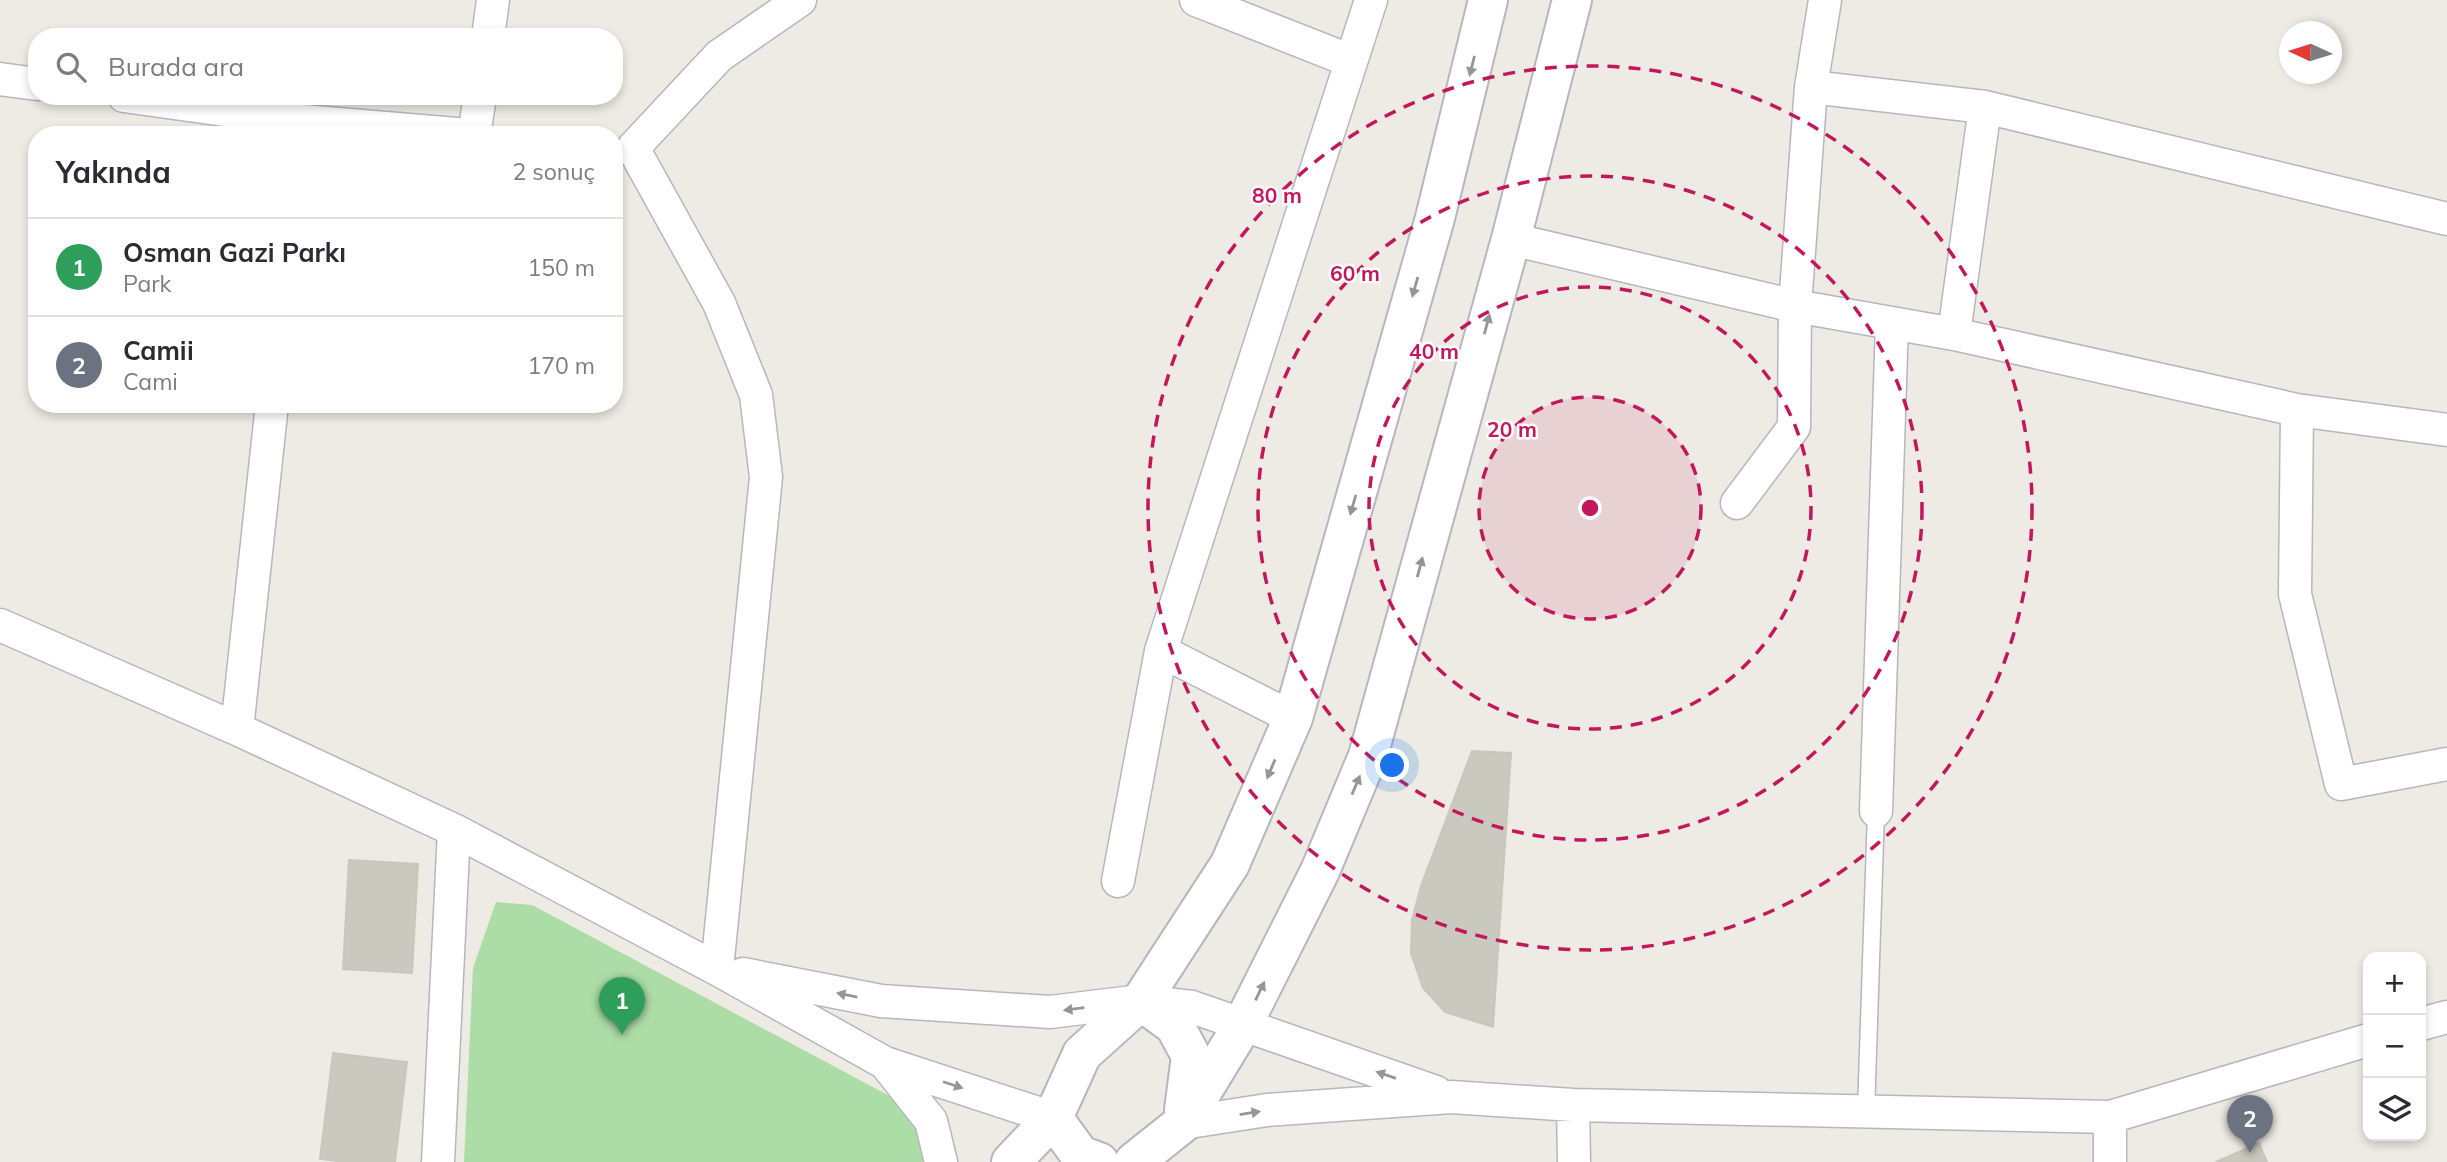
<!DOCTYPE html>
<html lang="tr">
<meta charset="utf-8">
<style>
:root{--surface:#fff;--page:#f7f7f7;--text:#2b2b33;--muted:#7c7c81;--line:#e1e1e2;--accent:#5d57e6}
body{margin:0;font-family:Mulish,sans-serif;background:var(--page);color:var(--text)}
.controls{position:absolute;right:21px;bottom:21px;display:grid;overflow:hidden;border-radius:14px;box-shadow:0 4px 10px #0003}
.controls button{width:63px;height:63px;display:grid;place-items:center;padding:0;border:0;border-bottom:2px solid var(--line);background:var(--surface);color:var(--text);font:35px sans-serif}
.compass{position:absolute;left:2279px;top:21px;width:63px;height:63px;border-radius:50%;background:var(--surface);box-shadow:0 4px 10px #0003;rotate:274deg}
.you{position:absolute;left:1393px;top:766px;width:24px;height:24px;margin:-18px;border:5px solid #fff;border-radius:50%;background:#1a73e8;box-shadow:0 0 0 10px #1a73e833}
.badge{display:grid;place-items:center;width:46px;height:46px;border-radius:50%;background:var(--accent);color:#fff;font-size:23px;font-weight:700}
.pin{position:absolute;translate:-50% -58px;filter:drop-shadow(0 2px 4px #0008)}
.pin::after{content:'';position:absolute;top:37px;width:24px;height:21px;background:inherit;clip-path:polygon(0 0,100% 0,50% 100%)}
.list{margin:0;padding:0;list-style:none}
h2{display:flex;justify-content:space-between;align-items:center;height:91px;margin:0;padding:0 28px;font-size:30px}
h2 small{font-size:23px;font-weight:400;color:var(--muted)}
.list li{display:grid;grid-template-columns:46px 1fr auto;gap:21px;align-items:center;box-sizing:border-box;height:98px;padding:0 28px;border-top:2px solid var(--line)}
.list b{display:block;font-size:26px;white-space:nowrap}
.list p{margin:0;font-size:23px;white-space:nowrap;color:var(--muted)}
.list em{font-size:23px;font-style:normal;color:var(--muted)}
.icon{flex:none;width:38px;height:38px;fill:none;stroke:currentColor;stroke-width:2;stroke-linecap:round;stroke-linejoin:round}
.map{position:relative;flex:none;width:2447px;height:1162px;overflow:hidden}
.search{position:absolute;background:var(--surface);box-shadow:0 4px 10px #0003;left:28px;top:28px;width:595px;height:77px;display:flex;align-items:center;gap:18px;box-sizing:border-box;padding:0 24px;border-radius:28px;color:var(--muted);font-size:26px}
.panel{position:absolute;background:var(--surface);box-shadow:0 4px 10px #0003;left:28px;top:126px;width:595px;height:287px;border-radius:28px}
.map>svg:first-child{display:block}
.green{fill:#acdda6}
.building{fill:#cac9c0;stroke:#c9c7bc;stroke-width:2}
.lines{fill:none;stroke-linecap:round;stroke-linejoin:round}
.service-casing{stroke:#b6b6c0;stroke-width:19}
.minor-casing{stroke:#b6b6c0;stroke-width:35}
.secondary-casing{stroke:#b6b6c0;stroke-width:42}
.service{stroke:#fff;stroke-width:16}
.minor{stroke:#fff;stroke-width:32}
.secondary{stroke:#fff;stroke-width:38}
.oneway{fill:#969696}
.ring{fill:none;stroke:#c2185b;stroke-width:3.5;stroke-dasharray:12 9}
.centre{fill:#c2185b;stroke:#fff;stroke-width:3.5}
.ring-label{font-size:21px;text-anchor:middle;font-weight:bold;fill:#c2185b;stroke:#fff;stroke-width:5;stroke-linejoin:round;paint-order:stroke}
</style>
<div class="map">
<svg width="2447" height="1162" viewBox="0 0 2447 1162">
<rect width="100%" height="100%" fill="#edebe3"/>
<path class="green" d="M 496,902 L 532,905 L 899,1101 L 930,1143 L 930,1162 L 464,1162 L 473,968 Z"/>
<path class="building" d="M 1472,751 L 1511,753 L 1493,1027 L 1445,1012 L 1423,988 L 1411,953 L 1412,920 L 1421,886 Z
M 349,860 L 418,864 L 412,973 L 343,969 Z
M 333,1053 L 407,1062 L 395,1162 L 344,1162 L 320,1159 Z
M 2259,1143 L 2267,1162 L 2216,1162 Z"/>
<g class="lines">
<defs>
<path id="service" d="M 1866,1112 L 1876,811"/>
<path id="minor" d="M 1196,0 L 1351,61
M 488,37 L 493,0
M 0,79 L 37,84
M 1811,87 L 1985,107 L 2447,219
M 124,96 L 303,121 L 468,135
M 474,135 L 480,96
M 1511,239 L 1795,306 L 1954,334 L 2297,410 L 2295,594 L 2341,784 L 2447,764
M 1954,334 L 1985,107
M 2297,410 L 2447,430
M 1737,503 L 1794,427 L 1795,306 L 1811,87 L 1825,0
M 0,625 L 237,729 L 454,830 L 717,969 L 885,1063 L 1053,1118
M 1161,651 L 1293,718
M 237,729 L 272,404
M 1876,811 L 1892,323
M 1118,881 L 1161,651 L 1371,0
M 717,969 L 766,477 L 756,395 L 719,303 L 633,148 L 719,56 L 800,0
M 743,974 L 881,1001 L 1050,1012 L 1141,1001 L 1192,1007 L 1436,1092
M 2421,1024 L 2447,1017
M 885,1063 L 931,1121 L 941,1162
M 1573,1105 L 1574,1162
M 2110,1117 L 2110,1162
M 1183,1123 L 1267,1110 L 1451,1097 L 1573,1105 L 2110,1117 L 2368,1040
M 438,1162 L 454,830"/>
<path id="secondary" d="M 1141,1001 L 1175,1026 L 1191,1056 L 1184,1110
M 1053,1118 L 1080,1155 L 1099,1162
M 1011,1162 L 1053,1118 L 1082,1054 L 1141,1001 L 1230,864 L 1293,718 L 1435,218 L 1488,0
M 1134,1162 L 1183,1123 L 1242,1026 L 1320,871 L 1368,756 L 1511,239 L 1572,0"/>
</defs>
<use href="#service" class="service-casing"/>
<use href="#minor" class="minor-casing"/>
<use href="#secondary" class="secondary-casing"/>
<use href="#service" class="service"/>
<use href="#minor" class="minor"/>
<use href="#secondary" class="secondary"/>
</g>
<defs><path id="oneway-solid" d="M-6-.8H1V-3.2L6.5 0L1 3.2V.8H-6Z" transform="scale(1.75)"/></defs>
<g class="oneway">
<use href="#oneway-solid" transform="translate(1472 66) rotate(104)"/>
<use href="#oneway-solid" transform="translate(1415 287) rotate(106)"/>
<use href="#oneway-solid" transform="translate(1487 324) rotate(-75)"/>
<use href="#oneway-solid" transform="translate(1353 505) rotate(106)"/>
<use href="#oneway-solid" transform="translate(1420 567) rotate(-75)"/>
<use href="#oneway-solid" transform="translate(1271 769) rotate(113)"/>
<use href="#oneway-solid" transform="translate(1356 785) rotate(-67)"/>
<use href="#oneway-solid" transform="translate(1260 991) rotate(-64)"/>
<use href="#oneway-solid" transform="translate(847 995) rotate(-169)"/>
<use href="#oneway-solid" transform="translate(1074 1009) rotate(173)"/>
<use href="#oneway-solid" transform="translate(1386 1075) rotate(-161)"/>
<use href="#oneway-solid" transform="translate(953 1085) rotate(18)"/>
<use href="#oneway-solid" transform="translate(1250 1113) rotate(-9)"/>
</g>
<circle cx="1590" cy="508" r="111" fill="#c2185b" fill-opacity=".12"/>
<g class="ring">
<circle cx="1590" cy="508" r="111"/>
<circle cx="1590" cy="508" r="221"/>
<circle cx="1590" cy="508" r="332"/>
<circle cx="1590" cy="508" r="442"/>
</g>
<circle cx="1590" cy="508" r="10" class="centre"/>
<g class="ring-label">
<text x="1277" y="203">80 m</text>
<text x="1355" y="281">60 m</text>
<text x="1434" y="359">40 m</text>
<text x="1512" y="437">20 m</text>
</g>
</svg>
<div class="controls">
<button>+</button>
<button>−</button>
<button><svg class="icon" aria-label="layers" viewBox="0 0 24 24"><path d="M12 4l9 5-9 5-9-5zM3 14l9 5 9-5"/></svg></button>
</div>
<svg class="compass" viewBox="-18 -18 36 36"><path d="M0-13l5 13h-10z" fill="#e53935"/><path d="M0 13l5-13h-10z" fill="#7c7c81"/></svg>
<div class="you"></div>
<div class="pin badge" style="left:622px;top:1035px;background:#2e9e5b">1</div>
<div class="pin badge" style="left:2250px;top:1153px;background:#6b7280">2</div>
<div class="search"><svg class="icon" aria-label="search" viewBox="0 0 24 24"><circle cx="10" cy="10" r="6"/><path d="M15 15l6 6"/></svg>Burada ara</div>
<section class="panel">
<h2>Yakında<small>2 sonuç</small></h2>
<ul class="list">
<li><span class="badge" style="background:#2e9e5b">1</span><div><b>Osman Gazi Parkı</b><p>Park</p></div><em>150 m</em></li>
<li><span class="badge" style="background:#6b7280">2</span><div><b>Camii</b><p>Cami</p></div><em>170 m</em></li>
</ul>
</section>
</div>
